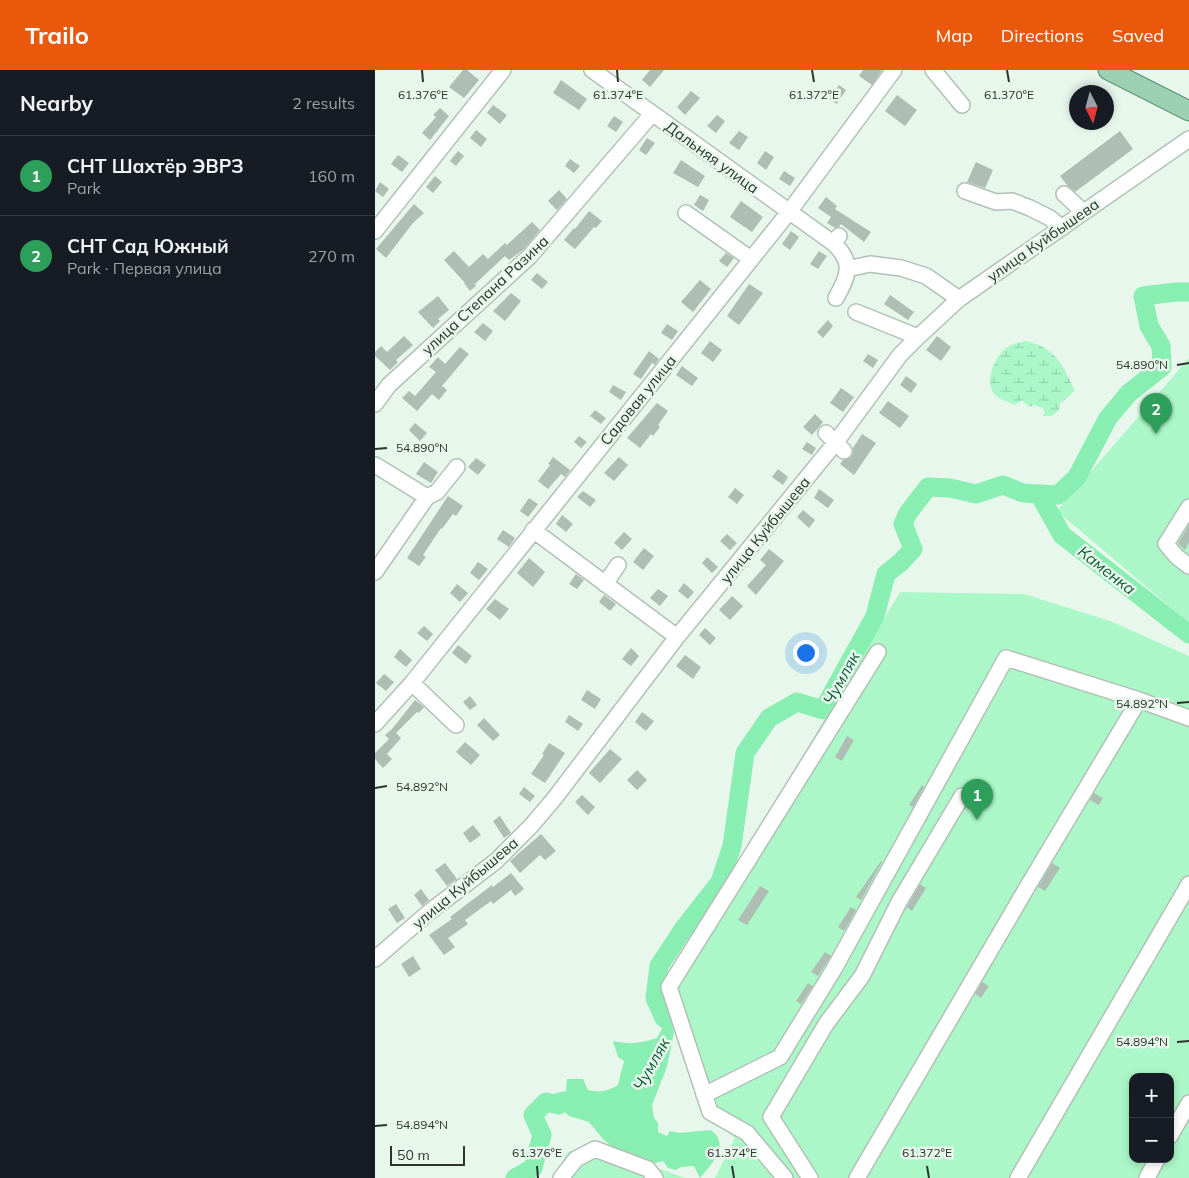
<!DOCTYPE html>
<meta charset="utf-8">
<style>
:root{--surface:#171b24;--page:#242831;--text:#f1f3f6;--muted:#9ea1a6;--line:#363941;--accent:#ea580c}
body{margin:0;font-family:Mulish,sans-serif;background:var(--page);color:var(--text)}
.controls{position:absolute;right:15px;bottom:15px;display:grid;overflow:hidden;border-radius:10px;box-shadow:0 2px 8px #0003}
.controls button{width:45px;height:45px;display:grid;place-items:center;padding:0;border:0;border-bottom:1px solid var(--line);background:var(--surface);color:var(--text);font:25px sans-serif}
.compass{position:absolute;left:694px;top:15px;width:45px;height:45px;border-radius:50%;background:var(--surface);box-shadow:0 2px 8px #0003;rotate:174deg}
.scale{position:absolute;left:15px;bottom:12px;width:75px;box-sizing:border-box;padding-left:5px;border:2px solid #2d332f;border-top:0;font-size:14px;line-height:18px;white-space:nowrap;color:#2d332f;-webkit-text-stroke:4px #e7f7ec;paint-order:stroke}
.you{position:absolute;left:430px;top:582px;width:18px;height:18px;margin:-12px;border:4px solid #fff;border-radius:50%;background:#1a73e8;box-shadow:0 0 0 8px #1a73e833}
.badge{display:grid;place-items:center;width:32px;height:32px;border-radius:50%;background:var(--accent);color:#fff;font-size:16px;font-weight:700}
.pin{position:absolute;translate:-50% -41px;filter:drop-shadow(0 1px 2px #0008)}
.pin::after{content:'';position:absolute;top:26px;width:18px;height:15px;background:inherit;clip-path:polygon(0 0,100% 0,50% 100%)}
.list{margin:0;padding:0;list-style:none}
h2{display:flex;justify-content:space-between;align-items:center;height:65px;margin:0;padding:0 20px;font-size:21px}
h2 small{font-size:16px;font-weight:400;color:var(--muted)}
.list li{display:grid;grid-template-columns:32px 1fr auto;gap:15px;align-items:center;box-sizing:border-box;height:80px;padding:0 20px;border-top:1px solid var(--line)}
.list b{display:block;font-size:19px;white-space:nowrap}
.list p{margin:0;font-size:16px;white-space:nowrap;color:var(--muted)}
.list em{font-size:16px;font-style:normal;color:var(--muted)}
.map{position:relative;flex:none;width:814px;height:1108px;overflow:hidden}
header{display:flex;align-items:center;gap:30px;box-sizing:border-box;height:70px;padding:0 25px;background:var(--accent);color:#fff}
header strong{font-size:24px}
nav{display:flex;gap:28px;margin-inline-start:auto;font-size:18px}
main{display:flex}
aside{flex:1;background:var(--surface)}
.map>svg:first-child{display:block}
.wetland{fill:url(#wetland-marsh)}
.garden{fill:#abf7c7;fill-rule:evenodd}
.water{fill:#88eeb2}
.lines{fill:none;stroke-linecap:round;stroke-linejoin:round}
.river{stroke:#88eeb2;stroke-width:19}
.building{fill:#afbeb4}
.minor-casing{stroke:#b1c1b6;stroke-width:18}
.major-casing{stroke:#4a8462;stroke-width:21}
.minor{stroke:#fff;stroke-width:15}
.major{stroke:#9cd0b2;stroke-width:19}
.ticks{fill:none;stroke:#2d332f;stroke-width:2}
.labels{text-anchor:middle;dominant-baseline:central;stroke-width:5;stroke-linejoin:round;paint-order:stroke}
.street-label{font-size:15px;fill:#2d332f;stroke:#e7f7ec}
.water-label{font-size:16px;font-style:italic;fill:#0b5b36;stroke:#e7f7ec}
.ticks-label{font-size:12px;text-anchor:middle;fill:#2d332f;stroke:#e7f7ec;stroke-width:5;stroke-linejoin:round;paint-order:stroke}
</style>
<header>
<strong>Trailo</strong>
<nav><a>Map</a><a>Directions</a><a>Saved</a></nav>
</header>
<main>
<aside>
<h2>Nearby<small>2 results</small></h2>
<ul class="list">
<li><span class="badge" style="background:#2e9e5b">1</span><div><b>СНТ Шахтёр ЭВРЗ</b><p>Park</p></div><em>160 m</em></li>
<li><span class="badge" style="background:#2e9e5b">2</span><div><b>СНТ Сад Южный</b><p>Park · Первая улица</p></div><em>270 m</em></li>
</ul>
</aside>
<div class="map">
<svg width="814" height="1108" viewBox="0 0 814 1108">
<defs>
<pattern id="wetland-marsh" width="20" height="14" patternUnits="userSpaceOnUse" patternTransform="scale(1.25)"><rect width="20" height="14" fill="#abf7c7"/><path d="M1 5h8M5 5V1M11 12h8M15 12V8" fill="none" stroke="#93d4ab"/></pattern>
</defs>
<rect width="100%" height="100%" fill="#e7f7ec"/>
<path class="wetland" d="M 651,271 C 682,278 688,296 700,321 C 694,324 692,330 685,333 L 684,340 L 677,346 L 668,346 L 670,343 L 668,338 L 659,335 L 654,337 L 647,330 L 640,335 C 634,332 624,329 620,325 C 607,311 622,281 636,275 C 641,273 647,272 651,271 Z"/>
<path class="garden" d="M 814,288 L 814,553 L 682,441 Z
M 525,522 L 649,524 L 735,551 L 814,586 L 814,1108 L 340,1108 L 360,1068 L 330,1043 L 293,913 ZM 758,1007 L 795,1007 L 795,1089 L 758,1089 Z
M 216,1074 C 247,1087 279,1096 310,1108 L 177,1108 L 193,1082 Z"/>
<path class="water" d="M 273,925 L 285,927 L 290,933 L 299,962 L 292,997 L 277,1035 L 279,1048 L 283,1053 L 283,1062 L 292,1066 L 295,1061 L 304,1063 L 336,1060 C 356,1076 337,1093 325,1108 L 319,1096 L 306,1097 L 301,1100 L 293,1098 L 288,1091 L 277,1094 L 242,1081 L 228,1069 L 214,1052 L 194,1046 L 190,1042 L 174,1035 L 166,1043 L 160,1038 C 168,1028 178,1023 191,1021 L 192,1009 L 208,1009 L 213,1020 C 225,1023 233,1021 243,1015 L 249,991 L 243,987 L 238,971 C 256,975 265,973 282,968 L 287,959 C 280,945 275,941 273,925 Z"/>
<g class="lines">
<path class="river" d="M 664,424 L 687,465 L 814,564
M 289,948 L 280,928 L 284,896 L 309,858 L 345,812 L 357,776 L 370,683 L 394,648 L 422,632 L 448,640 L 500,546 L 511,504 L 526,492 L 538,479 L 528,454 L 533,443 L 553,417 L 575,418 L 601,424 L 628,415 L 648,423 L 683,425 L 702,407 L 733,348 L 754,323 L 787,297 L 786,276 L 774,256 L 768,226 L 801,222 L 814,222
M 140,1108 L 158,1098 L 167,1065 L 158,1045 L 171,1032 L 184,1035"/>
</g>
<path class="building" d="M 88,0 L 92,0 L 104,10 L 89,28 L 74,17 Z
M 275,0 L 289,0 L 275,17 L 267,10 Z
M 488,0 L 507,0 L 497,15 L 484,6 Z
M 186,10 L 212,29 L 204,40 L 178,23 Z
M 464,15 L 471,20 L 462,34 L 454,29 Z
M 316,21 L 325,28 L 310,45 L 302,37 Z
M 522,25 L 542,40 L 530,56 L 510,41 Z
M 118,35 L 132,45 L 125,54 L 112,43 Z
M 65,38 L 74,46 L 55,70 L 47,63 L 61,47 L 58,45 Z
M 342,45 L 350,51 L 341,63 L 332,56 Z
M 239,46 L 248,52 L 241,62 L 232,56 Z
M 101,60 L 112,69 L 106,77 L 95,68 Z
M 364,61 L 373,67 L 364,80 L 354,73 Z
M 745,61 L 758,79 L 700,122 L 692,115 L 685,106 Z
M 272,68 L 280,73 L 271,85 L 264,80 Z
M 83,81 L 89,86 L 81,96 L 75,91 Z
M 390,81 L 399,87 L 391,100 L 382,93 Z
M 23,85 L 34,93 L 27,102 L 16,94 Z
M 195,89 L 205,96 L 199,103 L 190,96 Z
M 306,90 L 330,106 L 323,117 L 298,103 Z
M 601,92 L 618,100 L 610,118 L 592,112 Z
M 409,101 L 420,108 L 415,116 L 404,109 Z
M 60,106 L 67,112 L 58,123 L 51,117 Z
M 5,112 L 14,119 L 8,127 L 0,121 Z
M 184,120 L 192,129 L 182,140 L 173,131 Z
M 325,125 L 334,130 L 328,141 L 319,135 Z
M 451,127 L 462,136 L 460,139 L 496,162 L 489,172 L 466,154 L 464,157 L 460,158 L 452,153 L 456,147 L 443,138 Z
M 366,131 L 388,147 L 377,162 L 355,147 Z
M 39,134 L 49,143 L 38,153 L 11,188 L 1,179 Z
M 214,141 L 227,151 L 221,158 L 219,157 L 200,179 L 189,170 L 199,158 L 200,159 Z
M 157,152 L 165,160 L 149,179 L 134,190 L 130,186 L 100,214 L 101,216 L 95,221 L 89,213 L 90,213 L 69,190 L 79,181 L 94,197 L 108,184 L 113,189 L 130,173 L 132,175 Z
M 416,161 L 424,167 L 415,180 L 407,174 Z
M 444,181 L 452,186 L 443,199 L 435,194 Z
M 351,183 L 359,188 L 352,197 L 344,191 Z
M 162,203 L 173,212 L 167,219 L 156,210 Z
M 325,210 L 336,219 L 318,242 L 306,232 Z
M 374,214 L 388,223 L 364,255 L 352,246 Z
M 136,223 L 146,231 L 130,251 L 118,241 Z
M 515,225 L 539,242 L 533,250 L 509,234 Z
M 63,226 L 74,240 L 63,249 L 65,251 L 58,258 L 43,242 Z
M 453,250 L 458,256 L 448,268 L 442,262 Z
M 108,253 L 118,261 L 110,271 L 99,262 Z
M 292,254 L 303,261 L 297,270 L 286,263 Z
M 29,266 L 38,275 L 21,290 L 23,292 L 15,300 L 0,286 L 0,282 L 6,276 L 12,282 Z
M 562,266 L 576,277 L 566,291 L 551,280 Z
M 335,271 L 347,280 L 338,292 L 326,283 Z
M 85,277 L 94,284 L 67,316 L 72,320 L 64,330 L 57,324 L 42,341 L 27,328 L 34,321 L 40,326 L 61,302 L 54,297 L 63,287 L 70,294 Z
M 274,281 L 284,289 L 280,295 L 277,293 L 266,309 L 258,304 Z
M 493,284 L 503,290 L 498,298 L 488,291 Z
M 307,296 L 323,308 L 317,316 L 301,305 Z
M 531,306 L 542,314 L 536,323 L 525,315 Z
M 238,315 L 251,322 L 246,330 L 234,322 Z
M 466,318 L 479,327 L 468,342 L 455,333 Z
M 513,331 L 534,346 L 525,358 L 504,343 Z
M 282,333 L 293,341 L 283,355 L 285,357 L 278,366 L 276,364 L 265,378 L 252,368 Z
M 220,340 L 231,348 L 226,354 L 215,346 Z
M 440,344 L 448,352 L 437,365 L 428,357 Z
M 40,353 L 52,363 L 45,371 L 34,360 Z
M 487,364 L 501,373 L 479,405 L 465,394 L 468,390 L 476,387 L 478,383 L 478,378 Z
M 204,366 L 212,372 L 206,378 L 199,372 Z
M 432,372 L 441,378 L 437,385 L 427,379 Z
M 178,387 L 195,400 L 190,407 L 186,404 L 173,419 L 163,411 L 175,395 L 173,394 Z
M 244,387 L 253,395 L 239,411 L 229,403 Z
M 101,388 L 111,395 L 103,405 L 93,397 Z
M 49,392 L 63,402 L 56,413 L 41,404 Z
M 403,399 L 413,407 L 408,415 L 397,407 Z
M 360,418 L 369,425 L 362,434 L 353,427 Z
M 444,419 L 459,430 L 453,438 L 439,428 Z
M 208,421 L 221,430 L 215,437 L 202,427 Z
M 73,426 L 88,436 L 81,446 L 78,444 L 67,459 L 66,458 L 48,485 L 51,487 L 44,496 L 32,488 Z
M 154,428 L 163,434 L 153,447 L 145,441 Z
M 428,440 L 440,450 L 434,458 L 422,447 Z
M 187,445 L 198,454 L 191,462 L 181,454 Z
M 814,455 L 814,472 L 810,480 L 803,473 Z
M 128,460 L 140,468 L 134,477 L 122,469 Z
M 249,462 L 257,469 L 247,480 L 239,473 Z
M 352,464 L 362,473 L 355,480 L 345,471 Z
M 269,478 L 279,486 L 268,500 L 258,492 Z
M 394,479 L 409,491 L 381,525 L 372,516 L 391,495 L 385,490 Z
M 332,487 L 343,497 L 337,503 L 327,493 Z
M 154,488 L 170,502 L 158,517 L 142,503 Z
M 103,492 L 113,499 L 104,510 L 95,503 Z
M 201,504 L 209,510 L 202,519 L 194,514 Z
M 309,513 L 319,522 L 313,529 L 303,521 Z
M 82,514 L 93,523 L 85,532 L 75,523 Z
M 283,519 L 293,526 L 285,536 L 275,528 Z
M 229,525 L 241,534 L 235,541 L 224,532 Z
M 357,526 L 368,536 L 355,550 L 344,540 Z
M 120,529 L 134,539 L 125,550 L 111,539 Z
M 49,556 L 58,564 L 52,571 L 42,563 Z
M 330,558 L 341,568 L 335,575 L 324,565 Z
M 83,575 L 97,586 L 91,594 L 77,583 Z
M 256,578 L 264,586 L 256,596 L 247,589 Z
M 25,579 L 37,590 L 31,597 L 19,587 Z
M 310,585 L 326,597 L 318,609 L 301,596 Z
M 9,604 L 19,612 L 11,621 L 1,613 Z
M 212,620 L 226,629 L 220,639 L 206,630 Z
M 95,626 L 102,635 L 95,640 L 88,632 Z
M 40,630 L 49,637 L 44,643 L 42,642 L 21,663 L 26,668 L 12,684 L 17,689 L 8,698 L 0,689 L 0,683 L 14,669 L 10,665 L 17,659 Z
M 267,642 L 279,651 L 271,661 L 260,652 Z
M 194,645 L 208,654 L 203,661 L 190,652 Z
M 109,648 L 125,665 L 118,671 L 102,655 Z
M 472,666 L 479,670 L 467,691 L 460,687 Z
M 90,672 L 105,685 L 96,695 L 81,682 Z
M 174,673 L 190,683 L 170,713 L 156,704 L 169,685 L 167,684 Z
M 235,679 L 247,689 L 225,713 L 214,703 Z
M 262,700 L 272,710 L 262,720 L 252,710 Z
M 547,715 L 549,717 L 538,737 L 534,735 Z
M 149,717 L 160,726 L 155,732 L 144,724 Z
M 719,723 L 728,728 L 724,735 L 715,730 Z
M 207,725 L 220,737 L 213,745 L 200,732 Z
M 125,746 L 136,763 L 129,768 L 118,751 Z
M 98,755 L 106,765 L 95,773 L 88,763 Z
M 166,764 L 181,781 L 170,790 L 165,785 L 145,803 L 135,791 Z
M 506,791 L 507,792 L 486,830 L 481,827 Z
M 70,793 L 82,809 L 72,816 L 60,800 Z
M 677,793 L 685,798 L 670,821 L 663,817 Z
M 136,803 L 149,819 L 140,826 L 136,820 L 118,834 L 116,831 L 90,850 L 93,854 L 73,868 L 80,877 L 69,885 L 54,865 L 77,849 L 75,847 L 117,815 L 118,817 Z
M 545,814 L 551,818 L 537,841 L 532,837 Z
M 385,816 L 394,821 L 372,855 L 363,850 Z
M 46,819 L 54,830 L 47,836 L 39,825 Z
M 21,834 L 30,848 L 22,853 L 13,839 Z
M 476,837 L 481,840 L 469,861 L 463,857 Z
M 450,882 L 456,886 L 443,906 L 436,902 Z
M 38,886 L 46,899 L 34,907 L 26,894 Z
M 607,912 L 614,916 L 606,928 L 600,924 Z
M 433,913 L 438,916 L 426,934 L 421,931 Z"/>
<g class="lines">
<defs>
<path id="minor" d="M 217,0 L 458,173
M 558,0 L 587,35
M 590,121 L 621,132 L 637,131 L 655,138 L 675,148 L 687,158
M 689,124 L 703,137 L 707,143
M 311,143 L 376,189
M 0,161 L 128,0
M 472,199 L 495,194 L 526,198 L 551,206 L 584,229
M 461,228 C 474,205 479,192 458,173 L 464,166
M 481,242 L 543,267
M 0,334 L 14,315 L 155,186 L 277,44
M 451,363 L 469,381
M 0,395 L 52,427 L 0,502
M 52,427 L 62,422 L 82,397
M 814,437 L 791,474 L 802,487 L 814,496
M 158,460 L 302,567
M 230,514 L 243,495
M 37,613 L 81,655
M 0,654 L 37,613 L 414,142 L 519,0
M 0,889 L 53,843 L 121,791 L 156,756 L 179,729 L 302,567 L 461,372 L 525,285 L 543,267 L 584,229 L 814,69
M 329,1025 L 405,987 L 459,899 L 631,588 L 764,630 L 814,648
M 795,1066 L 814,1033
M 186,1108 L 201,1089 L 220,1079 L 273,1099 L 280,1108
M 410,1108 L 372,1063 L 335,1042 L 294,917 L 503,582
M 435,1108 L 396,1047 L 451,954 L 487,906 L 524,832 L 587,726
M 482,1108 L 654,814 L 764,630
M 643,1108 L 814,814
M 772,1108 L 782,1089"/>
<path id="major" d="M 733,0 L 814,41"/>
</defs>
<use href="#minor" class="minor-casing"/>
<use href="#major" class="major-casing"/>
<use href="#minor" class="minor"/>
<use href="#major" class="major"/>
</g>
<path class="ticks" d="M 47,0 L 48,12M 242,0 L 243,12M 437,0 L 439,12M 632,0 L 634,12M 802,295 L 814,293M 0,379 L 12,378M 802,633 L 814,632M 0,718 L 12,716M 802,972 L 814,971M 0,1056 L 12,1055M 162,1096 L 163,1108M 357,1096 L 359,1108M 552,1096 L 554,1108"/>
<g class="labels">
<g class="street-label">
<text transform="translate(337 87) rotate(36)">Дальняя улица</text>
<text transform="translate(668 170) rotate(-35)">улица Куйбышева</text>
<text transform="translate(110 225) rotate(-43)">улица Степана Разина</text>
<text transform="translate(263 330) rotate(-51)">Садовая улица</text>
<text transform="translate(390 460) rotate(-51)">улица Куйбышева</text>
<text transform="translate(90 813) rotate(-40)">улица Куйбышева</text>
</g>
<g class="water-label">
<text transform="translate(732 500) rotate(38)">Каменка</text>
<text transform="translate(466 608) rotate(-61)">Чумляк</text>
<text transform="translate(276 994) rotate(-61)">Чумляк</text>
</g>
</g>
<g class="ticks-label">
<text x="48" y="29">61.376°E</text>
<text x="243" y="29">61.374°E</text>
<text x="439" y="29">61.372°E</text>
<text x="634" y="29">61.370°E</text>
<text x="767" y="299">54.890°N</text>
<text x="47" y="382">54.890°N</text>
<text x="767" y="638">54.892°N</text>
<text x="47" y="721">54.892°N</text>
<text x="767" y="976">54.894°N</text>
<text x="47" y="1059">54.894°N</text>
<text x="162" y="1087">61.376°E</text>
<text x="357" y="1087">61.374°E</text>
<text x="552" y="1087">61.372°E</text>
</g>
</svg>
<div class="controls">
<button>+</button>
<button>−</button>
</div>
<svg class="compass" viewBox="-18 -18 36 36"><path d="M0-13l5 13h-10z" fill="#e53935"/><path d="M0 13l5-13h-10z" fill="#9ea1a6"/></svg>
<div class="scale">50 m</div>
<div class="you"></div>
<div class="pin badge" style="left:602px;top:750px;background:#2e9e5b">1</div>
<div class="pin badge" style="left:781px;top:364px;background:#2e9e5b">2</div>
</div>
</main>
